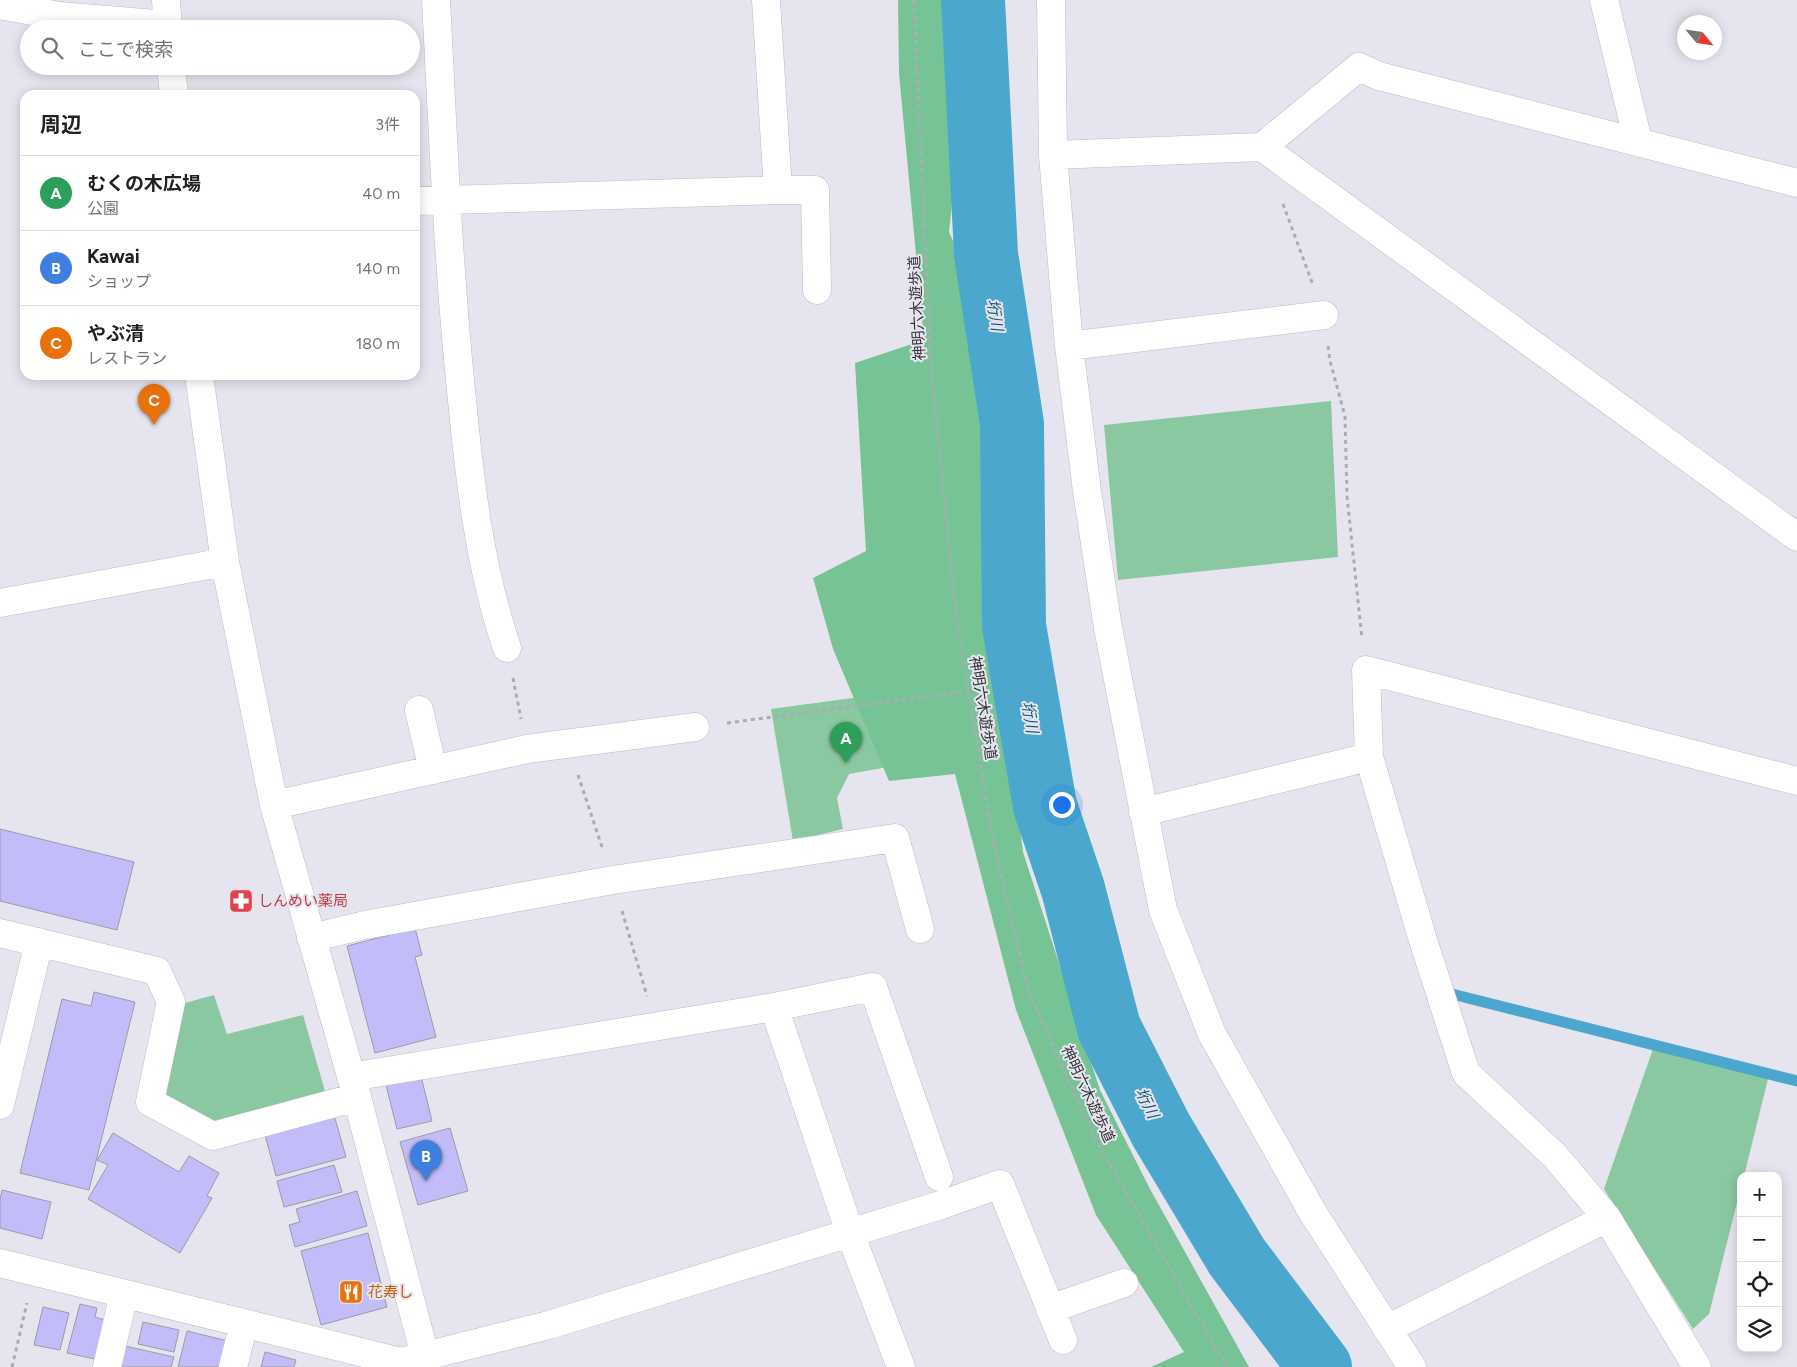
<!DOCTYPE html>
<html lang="ja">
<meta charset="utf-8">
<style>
:root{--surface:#fff;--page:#f2f2f2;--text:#202124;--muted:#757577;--line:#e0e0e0;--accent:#111827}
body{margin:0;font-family:Figtree,"Noto Sans JP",sans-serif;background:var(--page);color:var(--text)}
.controls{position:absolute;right:15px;bottom:15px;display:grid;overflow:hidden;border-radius:10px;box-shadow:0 2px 12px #0003}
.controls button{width:45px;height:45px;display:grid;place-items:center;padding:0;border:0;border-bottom:1px solid var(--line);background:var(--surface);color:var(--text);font:25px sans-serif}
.compass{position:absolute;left:1677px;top:15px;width:45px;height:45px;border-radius:50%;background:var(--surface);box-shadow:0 2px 12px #0003;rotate:119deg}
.you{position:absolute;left:1061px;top:804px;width:18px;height:18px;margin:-12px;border:4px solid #fff;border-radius:50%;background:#1a73e8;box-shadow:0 0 0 8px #1a73e833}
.badge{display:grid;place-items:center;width:32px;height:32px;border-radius:50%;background:var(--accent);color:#fff;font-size:16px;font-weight:700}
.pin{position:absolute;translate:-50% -41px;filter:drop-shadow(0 1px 2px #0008)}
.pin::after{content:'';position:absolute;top:26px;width:18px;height:15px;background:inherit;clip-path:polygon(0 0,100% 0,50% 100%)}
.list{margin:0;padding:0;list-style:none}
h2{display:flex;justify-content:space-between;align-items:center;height:65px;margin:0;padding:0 20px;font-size:21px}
h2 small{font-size:16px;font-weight:400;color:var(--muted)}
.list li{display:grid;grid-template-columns:32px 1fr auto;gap:15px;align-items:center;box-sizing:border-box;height:75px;padding:0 20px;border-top:1px solid var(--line)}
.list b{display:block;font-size:19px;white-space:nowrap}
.list p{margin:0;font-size:16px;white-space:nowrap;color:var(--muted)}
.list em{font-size:16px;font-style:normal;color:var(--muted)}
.icon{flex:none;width:28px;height:28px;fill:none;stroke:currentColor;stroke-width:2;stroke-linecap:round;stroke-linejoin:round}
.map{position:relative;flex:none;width:1797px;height:1367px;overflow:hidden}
.search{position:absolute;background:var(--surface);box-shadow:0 2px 12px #0003;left:20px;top:20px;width:400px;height:55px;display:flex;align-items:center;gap:12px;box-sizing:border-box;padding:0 18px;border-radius:28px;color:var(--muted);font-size:19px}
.panel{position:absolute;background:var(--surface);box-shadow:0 2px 12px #0003;left:20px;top:90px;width:400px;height:290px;border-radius:15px}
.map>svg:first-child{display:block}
.green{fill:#89c8a1}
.forest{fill:#76c496}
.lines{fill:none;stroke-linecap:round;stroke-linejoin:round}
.stream{stroke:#4ca7ce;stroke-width:11}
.river{stroke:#4ca7ce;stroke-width:64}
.building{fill:#c2bdf8;stroke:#9c9ba5}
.minor-casing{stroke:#bdbcc6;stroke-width:29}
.major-casing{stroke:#bdbcc6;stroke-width:29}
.path{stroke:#acabb3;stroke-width:3;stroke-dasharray:4 4;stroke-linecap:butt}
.minor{stroke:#fff;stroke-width:28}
.major{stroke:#fff;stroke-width:28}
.labels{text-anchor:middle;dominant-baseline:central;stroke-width:4;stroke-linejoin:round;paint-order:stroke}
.street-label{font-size:15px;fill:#343438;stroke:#e6e5ef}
.health-label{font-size:15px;fill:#be3a42;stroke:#e6e5ef;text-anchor:start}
.food-label{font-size:15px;fill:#c56008;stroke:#e6e5ef;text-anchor:start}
.water-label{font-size:16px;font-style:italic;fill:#165d78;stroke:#e6e5ef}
</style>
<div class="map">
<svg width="1797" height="1367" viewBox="0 0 1797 1367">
<rect width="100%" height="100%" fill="#e6e5ef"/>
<path class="green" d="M 1331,401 L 1338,557 L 1118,580 L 1104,425 Z
M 963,683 L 976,751 L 849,774 L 837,798 L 843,829 L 793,841 L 771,709 Z
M 214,995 L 227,1034 L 303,1015 L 327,1098 L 218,1128 L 163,1097 L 185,1003 Z
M 1653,1049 L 1768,1079 L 1744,1176 L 1741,1176 L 1741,1187 L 1709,1314 L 1693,1329 L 1604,1189 Z"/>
<path class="forest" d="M 898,0 L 953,0 L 957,156 L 949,232 L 978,296 L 999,567 L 1006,718 L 1023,852 L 1100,1090 L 1150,1189 L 1249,1367 L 1151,1367 L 1184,1352 L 1096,1215 L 1016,1010 L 955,774 L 889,781 L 833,649 L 813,578 L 866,551 L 855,363 L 924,340 L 899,73 Z"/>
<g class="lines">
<path class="stream" d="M 1448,993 L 1797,1081"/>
<path class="river" d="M 973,0 L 986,254 L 1012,424 L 1014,626 L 1045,806 L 1073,889 L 1109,1028 L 1161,1130 L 1237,1257 L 1320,1367"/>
</g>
<path class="building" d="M 0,829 L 134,862 L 117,930 L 0,901 Z
M 414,924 L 422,955 L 415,957 L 436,1037 L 375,1053 L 347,946 L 397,933 L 396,929 Z
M 94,992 L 135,1002 L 89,1190 L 20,1173 L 62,999 L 91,1006 Z
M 420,1072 L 432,1121 L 397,1129 L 385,1081 Z
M 334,1115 L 346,1157 L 276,1176 L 265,1135 Z
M 450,1128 L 468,1191 L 418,1205 L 400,1142 Z
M 113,1133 L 179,1172 L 189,1156 L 219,1173 L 207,1196 L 212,1198 L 180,1253 L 88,1199 L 108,1165 L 97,1160 Z
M 334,1165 L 342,1192 L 284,1207 L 277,1181 Z
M 2,1190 L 51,1202 L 42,1239 L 0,1228 L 0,1200 Z
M 357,1191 L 367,1226 L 295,1247 L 289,1225 L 300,1222 L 296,1209 Z
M 368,1233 L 387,1307 L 321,1325 L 301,1251 Z
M 80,1304 L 97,1308 L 95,1317 L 105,1320 L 95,1359 L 67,1353 Z
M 43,1307 L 69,1313 L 60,1350 L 34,1345 Z
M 143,1322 L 179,1330 L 174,1352 L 138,1344 Z
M 187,1331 L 228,1341 L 221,1367 L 178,1367 Z
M 125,1346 L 174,1357 L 171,1367 L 120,1367 Z
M 265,1352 L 296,1360 L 294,1367 L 261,1367 Z"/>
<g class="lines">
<defs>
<path id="minor" d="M 166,0 L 168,29
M 436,0 C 443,133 448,267 462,400 C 470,483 480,569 507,648
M 1051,0 L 1053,155 L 1069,346 L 1087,491 L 1108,628 L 1163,910 L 1212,1034 L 1313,1213 L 1412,1367
M 1604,0 L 1638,141
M 0,5 L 59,16 L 167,25
M 171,66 L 174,95
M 1262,147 L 1359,67 L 1379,76 L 1797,183
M 1053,155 L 1262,147 L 1797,537
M 778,190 L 815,190 L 817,290
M 415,201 L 778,190 L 766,0
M 1069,346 L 1324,315
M 199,375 L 225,562 L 274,805 L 357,1097 L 428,1367
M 0,603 L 225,562
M 419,710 L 433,770
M 274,805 L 527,749 L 695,727
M 1143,812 L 1369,757
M 0,933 L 157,971 L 171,1002 L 150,1102 L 213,1136 L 357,1097
M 311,938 L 365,925 L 613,880 L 895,838 L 920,929
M 774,1007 L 873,987 L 939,1177
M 351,1077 L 774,1007 L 850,1233 L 901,1367
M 0,1105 L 39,942
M 0,1263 L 401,1362 L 549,1325 L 941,1205 L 1000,1184 L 1063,1340
M 1050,1309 L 1124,1283
M 1387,1329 L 1607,1218
M 107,1367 L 124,1294
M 233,1367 L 244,1323
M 1697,1367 L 1607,1218 L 1555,1156 L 1466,1073 L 1422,937 L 1369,757 L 1366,670 L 1797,781"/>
<path id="major" d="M 5,6 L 7,0"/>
</defs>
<use href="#minor" class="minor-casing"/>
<use href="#major" class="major-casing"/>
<path class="path" d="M 914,0 L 931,364 L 955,605 L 993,842 L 1029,992 L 1093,1135 L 1227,1367
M 1283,204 L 1313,285
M 1328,346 L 1330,361 L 1345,416 L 1347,496 L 1362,639
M 513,678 L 521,719
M 727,723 L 969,691
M 578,775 L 603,850
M 622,911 L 647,996
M 12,1367 L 27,1303"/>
<use href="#minor" class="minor"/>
<use href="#major" class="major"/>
</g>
<defs>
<symbol id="pharmacy-square" viewBox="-11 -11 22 22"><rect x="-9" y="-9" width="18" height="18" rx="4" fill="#e0444e" stroke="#e6e5ef"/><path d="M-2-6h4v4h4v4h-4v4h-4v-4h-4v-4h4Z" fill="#fff"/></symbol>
<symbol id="restaurant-square" viewBox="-11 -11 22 22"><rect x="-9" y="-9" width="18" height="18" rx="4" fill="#e8710a" stroke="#e6e5ef"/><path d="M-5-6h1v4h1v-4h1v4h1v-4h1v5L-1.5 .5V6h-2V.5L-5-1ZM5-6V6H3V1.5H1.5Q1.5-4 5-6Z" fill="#fff"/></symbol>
</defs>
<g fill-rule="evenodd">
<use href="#pharmacy-square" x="227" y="887" width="28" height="28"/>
<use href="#restaurant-square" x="337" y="1278" width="28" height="28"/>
</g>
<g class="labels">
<g class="street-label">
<text transform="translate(917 308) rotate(-93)">神明六木遊歩道</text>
<text transform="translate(983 708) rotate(81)">神明六木遊歩道</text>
<text transform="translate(1088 1094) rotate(65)">神明六木遊歩道</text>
</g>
<g class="health-label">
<text x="258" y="901">しんめい薬局</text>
</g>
<g class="food-label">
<text x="368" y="1292">花寿し</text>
</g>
<g class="water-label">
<text transform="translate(995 315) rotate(81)">垳川</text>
<text transform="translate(1030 717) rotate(80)">垳川</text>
<text transform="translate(1147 1103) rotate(63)">垳川</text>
</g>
</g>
</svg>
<div class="controls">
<button>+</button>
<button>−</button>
<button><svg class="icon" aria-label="locate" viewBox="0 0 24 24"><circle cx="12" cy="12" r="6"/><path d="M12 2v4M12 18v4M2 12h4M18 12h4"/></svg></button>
<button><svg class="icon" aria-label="layers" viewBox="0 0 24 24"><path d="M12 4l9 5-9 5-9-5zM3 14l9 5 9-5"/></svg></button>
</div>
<svg class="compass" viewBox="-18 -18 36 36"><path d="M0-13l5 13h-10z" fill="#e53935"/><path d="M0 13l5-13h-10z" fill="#757577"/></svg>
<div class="you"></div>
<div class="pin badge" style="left:846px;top:763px;background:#2e9e5b">A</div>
<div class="pin badge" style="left:426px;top:1181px;background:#3f7fe0">B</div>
<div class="pin badge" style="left:154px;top:425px;background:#e8710a">C</div>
<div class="search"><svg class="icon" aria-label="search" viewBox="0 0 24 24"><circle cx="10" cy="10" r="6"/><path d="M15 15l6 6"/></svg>ここで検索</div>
<section class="panel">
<h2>周辺<small>3件</small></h2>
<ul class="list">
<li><span class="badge" style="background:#2e9e5b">A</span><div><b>むくの木広場</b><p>公園</p></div><em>40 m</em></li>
<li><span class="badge" style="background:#3f7fe0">B</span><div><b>Kawai</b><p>ショップ</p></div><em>140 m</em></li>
<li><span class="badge" style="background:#e8710a">C</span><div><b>やぶ清</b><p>レストラン</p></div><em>180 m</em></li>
</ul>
</section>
</div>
